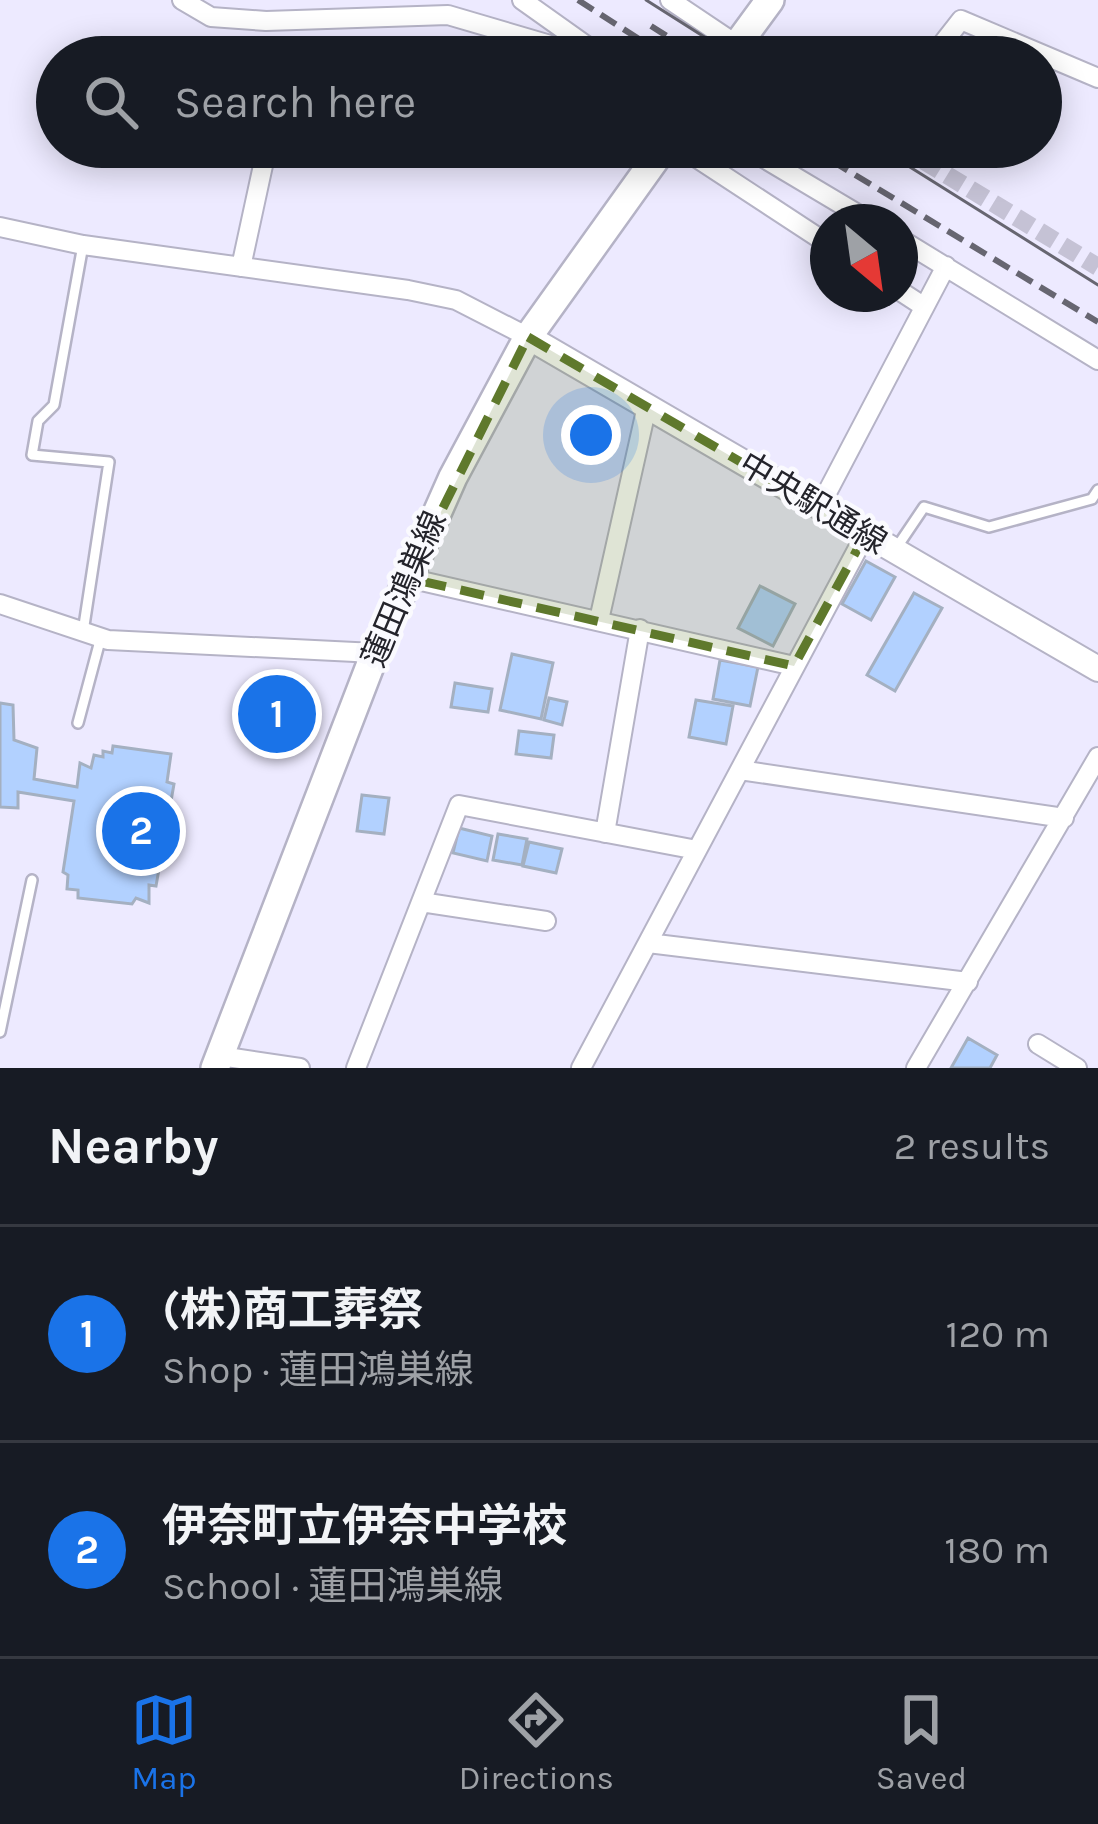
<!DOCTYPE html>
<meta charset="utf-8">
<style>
:root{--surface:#171b24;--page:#20242c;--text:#f1f3f6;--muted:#9ea1a6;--line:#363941;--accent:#1a73e8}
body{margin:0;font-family:Karla,"Noto Sans JP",sans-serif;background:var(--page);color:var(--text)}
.compass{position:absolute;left:810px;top:204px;width:108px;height:108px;border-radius:50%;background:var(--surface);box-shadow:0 6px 30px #0003;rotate:151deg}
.you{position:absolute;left:591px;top:435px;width:42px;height:42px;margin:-30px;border:9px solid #fff;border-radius:50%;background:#1a73e8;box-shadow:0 0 0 18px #1a73e833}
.badge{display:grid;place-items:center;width:78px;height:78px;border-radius:50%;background:var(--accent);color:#fff;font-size:39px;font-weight:700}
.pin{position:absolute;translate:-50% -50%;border:6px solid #fff;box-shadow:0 3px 12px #0006}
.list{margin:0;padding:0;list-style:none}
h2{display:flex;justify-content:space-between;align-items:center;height:156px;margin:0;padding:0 48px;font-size:51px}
h2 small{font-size:39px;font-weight:400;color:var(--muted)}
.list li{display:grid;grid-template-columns:78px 1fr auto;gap:36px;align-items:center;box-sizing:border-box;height:216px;padding:0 48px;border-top:3px solid var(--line)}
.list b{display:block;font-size:45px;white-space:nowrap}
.list p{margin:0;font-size:39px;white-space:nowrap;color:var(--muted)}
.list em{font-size:39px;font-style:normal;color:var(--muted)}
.icon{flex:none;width:66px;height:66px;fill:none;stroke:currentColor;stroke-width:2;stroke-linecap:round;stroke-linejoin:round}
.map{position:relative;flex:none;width:1098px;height:1068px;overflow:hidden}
.search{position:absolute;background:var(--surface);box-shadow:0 6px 30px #0003;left:36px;right:36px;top:36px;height:132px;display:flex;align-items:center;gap:30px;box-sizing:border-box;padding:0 42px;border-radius:66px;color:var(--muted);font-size:45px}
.sheet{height:588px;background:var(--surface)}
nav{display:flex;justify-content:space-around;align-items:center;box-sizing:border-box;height:168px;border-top:3px solid var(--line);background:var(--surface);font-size:33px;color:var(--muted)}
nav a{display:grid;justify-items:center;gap:6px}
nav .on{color:var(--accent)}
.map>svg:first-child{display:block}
.building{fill:#b2d1ff;stroke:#a4b0c1;stroke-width:3}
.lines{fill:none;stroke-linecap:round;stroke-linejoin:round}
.minor-tunnel{stroke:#c5c2d5;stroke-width:18;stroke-dasharray:18 9;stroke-linecap:butt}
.service-casing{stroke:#b5b3c6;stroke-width:14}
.minor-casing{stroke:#b5b3c6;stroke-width:22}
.tertiary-casing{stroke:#b5b3c6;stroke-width:28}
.secondary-casing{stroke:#b5b3c6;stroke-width:32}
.service{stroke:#fff;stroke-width:9}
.minor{stroke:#fff;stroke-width:18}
.tertiary{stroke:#fff;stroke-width:24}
.secondary{stroke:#fff;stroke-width:27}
.tram{stroke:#676671;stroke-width:3}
.rail{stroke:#676671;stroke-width:6;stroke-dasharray:18 9;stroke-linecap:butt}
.marked{fill:#5f792c;fill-opacity:0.2;stroke:#5f792c;stroke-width:9;stroke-dasharray:24 15;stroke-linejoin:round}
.labels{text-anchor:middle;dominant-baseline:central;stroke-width:9;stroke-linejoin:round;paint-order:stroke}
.street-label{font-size:33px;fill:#24242b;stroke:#fafafe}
</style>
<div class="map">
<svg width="1098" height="1068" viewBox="0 0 1098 1068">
<rect width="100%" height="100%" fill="#edeaff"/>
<path class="building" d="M 866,561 L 895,577 L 871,620 L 842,604 Z
M 760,586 L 795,604 L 773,646 L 738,628 Z
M 914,593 L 942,608 L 895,691 L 867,675 Z
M 512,654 L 553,663 L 541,719 L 500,710 Z
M 720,660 L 758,667 L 750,706 L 713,699 Z
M 455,683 L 492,689 L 488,712 L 451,707 Z
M 265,698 L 287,701 L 283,737 L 262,733 Z
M 549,698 L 567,702 L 562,725 L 544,720 Z
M 696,700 L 733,706 L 726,744 L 689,737 Z
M 0,703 L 13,705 L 14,740 L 37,748 L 34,779 L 77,787 L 80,763 L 91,768 L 94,755 L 103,757 L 103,751 L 112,753 L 113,746 L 171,754 L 167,782 L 174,784 L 156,886 L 149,885 L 149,903 L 136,898 L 132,904 L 78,898 L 78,890 L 67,889 L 68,875 L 63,872 L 74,801 L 18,792 L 18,808 L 0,807 Z
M 519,731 L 554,735 L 551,758 L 516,754 Z
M 362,795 L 389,798 L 384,834 L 357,831 Z
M 459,828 L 492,836 L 487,861 L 453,853 Z
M 498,834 L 527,839 L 522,865 L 493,860 Z
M 529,842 L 562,849 L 556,873 L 523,866 Z
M 968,1038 L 997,1055 L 990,1068 L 951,1068 Z"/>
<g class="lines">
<path class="minor-tunnel" d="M 901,147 L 1098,267"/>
<defs>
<path id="service" d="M 83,245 L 54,405 L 38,421 L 32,455 L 109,462 L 83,632
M 897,547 L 924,507 L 989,527 L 1092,499 L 1098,490
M 78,723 L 101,637
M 0,1032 L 32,880"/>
<path id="minor" d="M 182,0 L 211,17 L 266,21 L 448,15 L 591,57
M 522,0 L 598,54
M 670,0 L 737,45
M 932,57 L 961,20 L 1098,78
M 680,147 L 828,244
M 745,147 L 871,222
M 0,227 L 83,245 L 408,290 L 456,300 L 528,337
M 900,239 L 1098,360
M 241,267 L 267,147
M 900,291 L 923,306
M 820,506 L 946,266
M 408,578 L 794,666
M 0,604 L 108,640 L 375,653
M 599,620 L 647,406
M 740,770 L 1064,818
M 605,833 L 640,629
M 421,902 L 546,921
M 648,943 L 968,982
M 1038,1044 L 1077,1068
M 220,1056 L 300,1068
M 356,1068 L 459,805 L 697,850
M 581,1068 L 865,535
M 916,1068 L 1098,757"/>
<path id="tertiary" d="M 528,337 L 1098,669"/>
<path id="secondary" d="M 737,45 L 770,0
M 215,1068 L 375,653 L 453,477 L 528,337 L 664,147"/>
</defs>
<use href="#service" class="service-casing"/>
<use href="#minor" class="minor-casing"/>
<use href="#tertiary" class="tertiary-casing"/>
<use href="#secondary" class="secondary-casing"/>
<use href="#service" class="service"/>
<use href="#minor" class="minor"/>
<use href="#tertiary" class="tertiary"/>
<use href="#secondary" class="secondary"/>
<path class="tram" d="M 646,0 L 736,57
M 878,147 L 1098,285"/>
<path class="rail" d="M 578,0 L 667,57
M 651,26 L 700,57
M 809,147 L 1098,322"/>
</g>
<path class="marked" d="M 528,337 L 865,535 L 794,666 L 408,578 Z"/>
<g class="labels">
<g class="street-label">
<text transform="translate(813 503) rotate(31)">中央駅通線</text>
<text transform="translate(404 589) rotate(-67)">蓮田鴻巣線</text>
</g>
</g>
</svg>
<svg class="compass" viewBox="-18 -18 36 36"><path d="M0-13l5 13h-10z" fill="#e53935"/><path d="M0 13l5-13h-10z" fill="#9ea1a6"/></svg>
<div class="you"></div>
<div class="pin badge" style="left:277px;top:714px">1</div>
<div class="pin badge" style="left:141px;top:831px">2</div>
<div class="search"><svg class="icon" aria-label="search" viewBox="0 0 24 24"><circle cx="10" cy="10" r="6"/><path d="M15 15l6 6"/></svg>Search here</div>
</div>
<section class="sheet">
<h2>Nearby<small>2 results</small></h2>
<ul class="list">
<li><span class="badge">1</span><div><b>(株)商工葬祭</b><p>Shop · 蓮田鴻巣線</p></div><em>120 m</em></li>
<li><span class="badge">2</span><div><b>伊奈町立伊奈中学校</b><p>School · 蓮田鴻巣線</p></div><em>180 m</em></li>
</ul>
</section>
<nav>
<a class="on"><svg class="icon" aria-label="map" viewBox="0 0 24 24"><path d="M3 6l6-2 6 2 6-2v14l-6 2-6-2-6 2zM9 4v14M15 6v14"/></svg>Map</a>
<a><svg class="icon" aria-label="directions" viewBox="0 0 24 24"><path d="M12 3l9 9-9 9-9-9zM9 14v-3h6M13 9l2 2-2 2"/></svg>Directions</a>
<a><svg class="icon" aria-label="saved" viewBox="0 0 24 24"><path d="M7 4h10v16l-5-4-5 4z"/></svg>Saved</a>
</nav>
